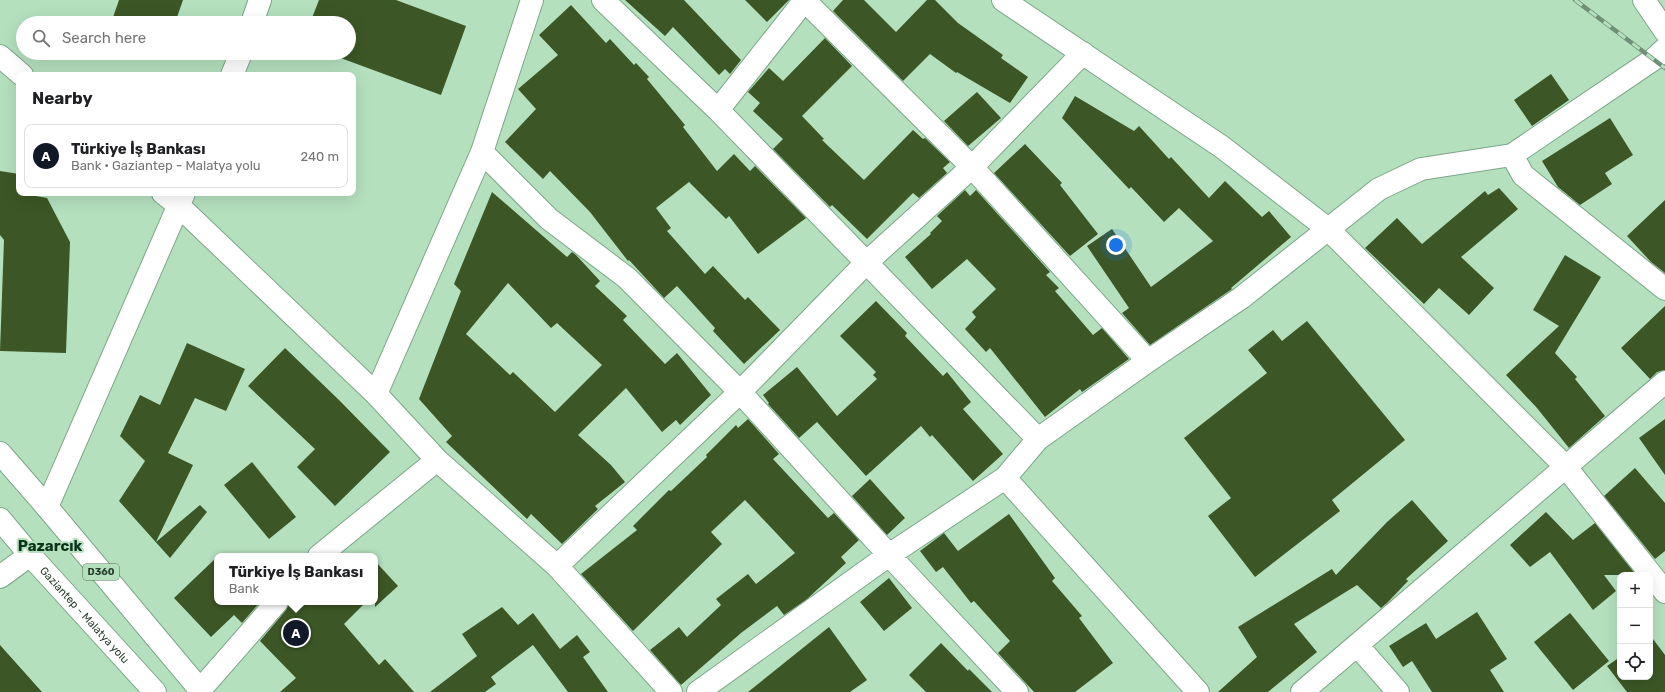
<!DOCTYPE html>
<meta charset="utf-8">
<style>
:root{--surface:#fff;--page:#f6f6f6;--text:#202124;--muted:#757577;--line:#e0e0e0;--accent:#111827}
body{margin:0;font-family:Rubik,sans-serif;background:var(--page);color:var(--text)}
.controls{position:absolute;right:12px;bottom:12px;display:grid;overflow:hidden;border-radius:8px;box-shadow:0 4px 16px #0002}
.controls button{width:36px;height:36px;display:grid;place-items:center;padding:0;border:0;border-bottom:1px solid var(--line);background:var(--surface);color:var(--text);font:20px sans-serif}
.you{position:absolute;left:1116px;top:245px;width:14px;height:14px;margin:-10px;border:3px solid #fff;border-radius:50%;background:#1a73e8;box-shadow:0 0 0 6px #1a73e833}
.badge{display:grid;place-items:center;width:26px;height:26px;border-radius:50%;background:var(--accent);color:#fff;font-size:13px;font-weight:700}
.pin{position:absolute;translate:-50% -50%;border:2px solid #fff;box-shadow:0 1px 4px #0006}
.popup{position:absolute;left:214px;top:553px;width:164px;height:52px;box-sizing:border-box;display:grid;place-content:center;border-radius:8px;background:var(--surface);filter:drop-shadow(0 1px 3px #0005);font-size:13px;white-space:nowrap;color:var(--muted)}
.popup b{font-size:15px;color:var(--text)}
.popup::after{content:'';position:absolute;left:50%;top:100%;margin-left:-8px;border:8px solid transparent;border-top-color:var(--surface)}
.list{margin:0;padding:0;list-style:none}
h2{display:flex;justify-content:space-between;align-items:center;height:52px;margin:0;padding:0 16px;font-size:17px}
h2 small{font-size:13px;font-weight:400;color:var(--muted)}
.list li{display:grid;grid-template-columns:26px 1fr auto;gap:12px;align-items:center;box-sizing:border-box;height:64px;margin:0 8px 8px;padding:0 8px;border:1px solid var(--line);border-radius:8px}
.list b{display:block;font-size:15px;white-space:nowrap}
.list p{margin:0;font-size:13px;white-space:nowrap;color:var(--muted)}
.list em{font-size:13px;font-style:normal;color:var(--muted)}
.icon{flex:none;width:22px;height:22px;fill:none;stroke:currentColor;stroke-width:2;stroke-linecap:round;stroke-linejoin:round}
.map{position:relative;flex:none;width:1665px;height:692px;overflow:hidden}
.search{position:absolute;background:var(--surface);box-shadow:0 4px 16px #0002;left:16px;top:16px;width:340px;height:44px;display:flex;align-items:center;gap:10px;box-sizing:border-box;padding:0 14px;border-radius:22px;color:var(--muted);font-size:15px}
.panel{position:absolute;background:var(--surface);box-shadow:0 4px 16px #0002;left:16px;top:72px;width:340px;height:124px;border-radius:8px}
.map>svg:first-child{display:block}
.building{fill:#3c5725;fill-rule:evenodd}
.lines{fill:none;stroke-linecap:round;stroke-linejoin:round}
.street-casing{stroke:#7ca687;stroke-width:24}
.highway-casing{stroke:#7ca687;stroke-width:24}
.street{stroke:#fff;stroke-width:22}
.highway{stroke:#fff;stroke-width:22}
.rail-casing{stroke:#708f77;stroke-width:4.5}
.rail{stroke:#b4e0be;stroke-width:3;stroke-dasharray:9;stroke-linecap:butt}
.labels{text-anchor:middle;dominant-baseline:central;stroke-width:4;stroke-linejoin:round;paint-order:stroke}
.shield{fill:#b4e0be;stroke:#556f5b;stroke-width:1}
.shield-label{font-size:10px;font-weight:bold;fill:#2c3e30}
.street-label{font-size:11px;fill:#2c3e30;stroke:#b4e0be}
.district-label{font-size:15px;font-weight:bold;fill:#0a331a;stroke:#b4e0be}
</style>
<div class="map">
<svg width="1665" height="692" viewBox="0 0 1665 692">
<rect width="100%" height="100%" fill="#b4e0be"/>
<path class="building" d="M 119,0 L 183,0 L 175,23 L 111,23 Z
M 319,0 L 396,0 L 466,26 L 441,95 L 327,53 L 349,53 L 349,23 L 310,23 Z
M 625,0 L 684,0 L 741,60 L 730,74 L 725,69 L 719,75 L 673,27 L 665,36 Z
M 745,0 L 789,0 L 767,22 Z
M 843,0 L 864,0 L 896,32 L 927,0 L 935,0 L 958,23 L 1003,55 L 1001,58 L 1028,77 L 1010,103 L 957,72 L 956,73 L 930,54 L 903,81 L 833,11 Z
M 571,5 L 606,43 L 610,39 L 634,65 L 636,63 L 649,77 L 647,79 L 685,125 L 683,127 L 717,171 L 734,154 L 750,171 L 755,166 L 806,218 L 758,254 L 729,216 L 726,219 L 689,182 L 656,208 L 671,228 L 667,231 L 705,274 L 713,266 L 745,300 L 748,297 L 780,330 L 744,364 L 713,331 L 715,328 L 677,286 L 664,298 L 629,260 L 628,261 L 590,212 L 550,171 L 543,179 L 505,142 L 536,109 L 518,89 L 558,55 L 539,35 Z
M 825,38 L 852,66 L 802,116 L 824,139 L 822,140 L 864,180 L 913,130 L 923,139 L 925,138 L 950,162 L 943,168 L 947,173 L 919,198 L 913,193 L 867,239 L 832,205 L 830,207 L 773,149 L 783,139 L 753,111 L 760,103 L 748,92 L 769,68 L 783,81 Z
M 1551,74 L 1569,100 L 1532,126 L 1514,100 Z
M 977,92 L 1001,118 L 968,146 L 944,121 Z
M 1075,96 L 1134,131 L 1139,126 L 1169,159 L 1171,157 L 1209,198 L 1225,181 L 1262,217 L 1269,211 L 1291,237 L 1231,288 L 1232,289 L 1150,345 L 1122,313 L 1129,308 L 1087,246 L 1112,229 L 1151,287 L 1213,241 L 1179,208 L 1164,222 L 1131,187 L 1129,189 L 1062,118 Z
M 1610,118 L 1633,155 L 1605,173 L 1612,184 L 1580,205 L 1558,187 L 1542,161 Z
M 1025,144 L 1062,183 L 1060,185 L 1098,234 L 1070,256 L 994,173 Z
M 0,171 L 19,174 L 19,193 L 47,198 L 70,242 L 66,353 L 0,351 L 4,240 L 0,235 Z
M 1499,188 L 1518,209 L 1461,257 L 1494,288 L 1469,315 L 1439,288 L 1424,304 L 1365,248 L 1397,218 L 1422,244 L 1485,191 L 1488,195 Z
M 965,190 L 970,196 L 976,190 L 1050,272 L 1046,275 L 1059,288 L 1055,291 L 1093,335 L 1102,328 L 1129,359 L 1082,392 L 1080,389 L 1045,417 L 990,348 L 986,352 L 965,329 L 976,317 L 972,312 L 996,289 L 967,259 L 932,289 L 905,257 L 931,234 L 930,233 L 942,221 L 937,216 Z
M 492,192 L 567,257 L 572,252 L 576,255 L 600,281 L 595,286 L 627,316 L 623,320 L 665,364 L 677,353 L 711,395 L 680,425 L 676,420 L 662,432 L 626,388 L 578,435 L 611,465 L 625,482 L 595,506 L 598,509 L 562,544 L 531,514 L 527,519 L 446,442 L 452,436 L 419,399 L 461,291 L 454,284 ZM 508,283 L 551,328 L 557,323 L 602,365 L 555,412 L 513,372 L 510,375 L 466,334 Z
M 1665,200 L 1665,273 L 1651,262 L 1627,236 Z
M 1565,255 L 1601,277 L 1555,353 L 1577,377 L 1575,379 L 1605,416 L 1569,448 L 1537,408 L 1506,375 L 1559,326 L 1533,310 Z
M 876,301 L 907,333 L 905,336 L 943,376 L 947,372 L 971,402 L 963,409 L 1003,454 L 973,481 L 932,435 L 930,437 L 921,426 L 866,476 L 817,422 L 799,438 L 768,404 L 769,403 L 763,395 L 797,367 L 837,416 L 877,379 L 873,375 L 876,372 L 840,336 Z
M 1665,306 L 1665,370 L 1657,372 L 1650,379 L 1621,348 Z
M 1307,321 L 1405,440 L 1332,500 L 1340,511 L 1255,577 L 1208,516 L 1231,498 L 1184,438 L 1267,373 L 1248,350 L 1273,330 L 1282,341 Z
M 187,343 L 245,369 L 226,411 L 195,398 L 168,453 L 193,465 L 156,542 L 200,505 L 207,512 L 170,558 L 119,501 L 145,461 L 120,436 L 140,395 L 160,405 Z
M 285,348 L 339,400 L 390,452 L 335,506 L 297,467 L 315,449 L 248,386 Z
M 748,419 L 779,454 L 773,459 L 828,518 L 834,513 L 859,540 L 841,557 L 846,563 L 806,600 L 784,615 L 777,606 L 741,633 L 681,685 L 650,650 L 679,627 L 687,637 L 721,605 L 716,599 L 748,574 L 756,584 L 795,553 L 745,500 L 711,532 L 722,544 L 633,631 L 581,574 L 637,530 L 633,526 L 669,490 L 671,491 L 707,457 L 706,455 L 736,425 L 738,428 Z
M 1665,419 L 1665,475 L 1639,438 Z
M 252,462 L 296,517 L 269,539 L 224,485 Z
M 1635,468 L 1665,503 L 1665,551 L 1655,559 L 1604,496 Z
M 870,479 L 905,518 L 887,535 L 852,496 Z
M 1412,500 L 1448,541 L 1406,579 L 1408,581 L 1387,603 L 1381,608 L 1357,585 L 1294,624 L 1317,652 L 1268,692 L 1218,692 L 1257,657 L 1238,627 L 1332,569 L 1336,575 L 1387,522 Z
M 1546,512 L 1573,540 L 1595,523 L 1636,575 L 1604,575 L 1616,591 L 1593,610 L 1550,552 L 1530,567 L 1510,545 Z
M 1009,514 L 1055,578 L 1052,581 L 1082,616 L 1079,618 L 1113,663 L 1075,692 L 1034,692 L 998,653 L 1010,641 L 974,601 L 971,603 L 943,567 L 936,572 L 920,551 L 944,533 L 958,551 Z
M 217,557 L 217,602 L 260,602 L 242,623 L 234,615 L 211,637 L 174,598 Z
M 375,561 L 398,586 L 375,607 Z
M 889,578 L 912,608 L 884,631 L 860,602 Z
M 289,602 L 366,602 L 344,624 L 379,665 L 385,659 L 414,692 L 280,692 L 296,678 L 260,641 L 286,610 Z
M 502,607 L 518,625 L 533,613 L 560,649 L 577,635 L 590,652 L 583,657 L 608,692 L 568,692 L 533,645 L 491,677 L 496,684 L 485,692 L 430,692 L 477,656 L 462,634 Z
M 1477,612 L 1507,659 L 1490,670 L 1504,692 L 1432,692 L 1412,661 L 1403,667 L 1389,646 L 1426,623 L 1436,639 Z
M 1570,613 L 1609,661 L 1573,690 L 1534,642 Z
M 829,627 L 867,680 L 850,692 L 748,692 Z
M 1650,635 L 1665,655 L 1665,692 L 1627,692 L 1607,666 L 1620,657 L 1620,677 L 1650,677 Z
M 941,643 L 968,671 L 969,669 L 992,692 L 926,692 L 909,675 Z
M 0,645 L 42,692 L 0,692 Z"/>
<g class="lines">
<defs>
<path id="street" d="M 603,0 L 718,110 L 1038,439
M 1003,0 L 1222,147 L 1328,229 L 1565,466 L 1665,592
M 1644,0 L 1665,31
M 805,1 L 972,167 L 1148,361
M 252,23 L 260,0
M 0,56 L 22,75
M 232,75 L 241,53
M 718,110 L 805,0
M 482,152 L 549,219 L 627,278 L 740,392 L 889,555 L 1017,692
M 1512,155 L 1523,175 L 1665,289
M 163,193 L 179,206 L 376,394 L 437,460 L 557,566 L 671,692
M 376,394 L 482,152 L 532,0
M 1005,478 L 1198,692
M 47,507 L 184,193
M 319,556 L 437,460
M 557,566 L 740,392 L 866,263 L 972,167 L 1083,53
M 0,577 L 30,555
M 1357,645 L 1398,692
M 200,690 L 277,602
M 698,692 L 889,555 L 1005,478 L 1038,439 L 1148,361 L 1241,298 L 1379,189 L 1421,169 L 1512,155 L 1654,59 L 1665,49
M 1302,692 L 1665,382"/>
<g id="highway">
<path d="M 0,453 L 47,507 L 202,692"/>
<path id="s1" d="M 0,519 L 30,555 L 155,692"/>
</g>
</defs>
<use href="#street" class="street-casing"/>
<use href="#highway" class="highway-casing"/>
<use href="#street" class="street"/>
<use href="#highway" class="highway"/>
<defs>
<path id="rail" d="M 1575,0 L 1665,68"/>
</defs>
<use href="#rail" class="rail-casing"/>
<use href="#rail" class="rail"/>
</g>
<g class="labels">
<rect class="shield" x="83" y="564" width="36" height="16" rx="3"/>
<g class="shield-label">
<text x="101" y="572">D360</text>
</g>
<g class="street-label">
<text stroke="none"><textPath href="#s1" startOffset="128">Gaziantep - Malatya yolu</textPath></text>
</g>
<g class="district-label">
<text x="50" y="546">Pazarcık</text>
</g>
</g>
</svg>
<div class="controls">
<button>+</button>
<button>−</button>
<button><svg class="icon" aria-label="locate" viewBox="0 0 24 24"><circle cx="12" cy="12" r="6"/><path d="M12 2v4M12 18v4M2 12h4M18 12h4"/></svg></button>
</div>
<div class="you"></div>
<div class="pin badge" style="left:296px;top:633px">A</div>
<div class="popup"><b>Türkiye İş Bankası</b>Bank</div>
<div class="search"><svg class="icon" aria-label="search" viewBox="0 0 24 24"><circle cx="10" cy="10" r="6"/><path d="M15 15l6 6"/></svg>Search here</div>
<section class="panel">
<h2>Nearby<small></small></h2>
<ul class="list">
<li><span class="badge">A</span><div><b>Türkiye İş Bankası</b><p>Bank · Gaziantep - Malatya yolu</p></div><em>240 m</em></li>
</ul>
</section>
</div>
